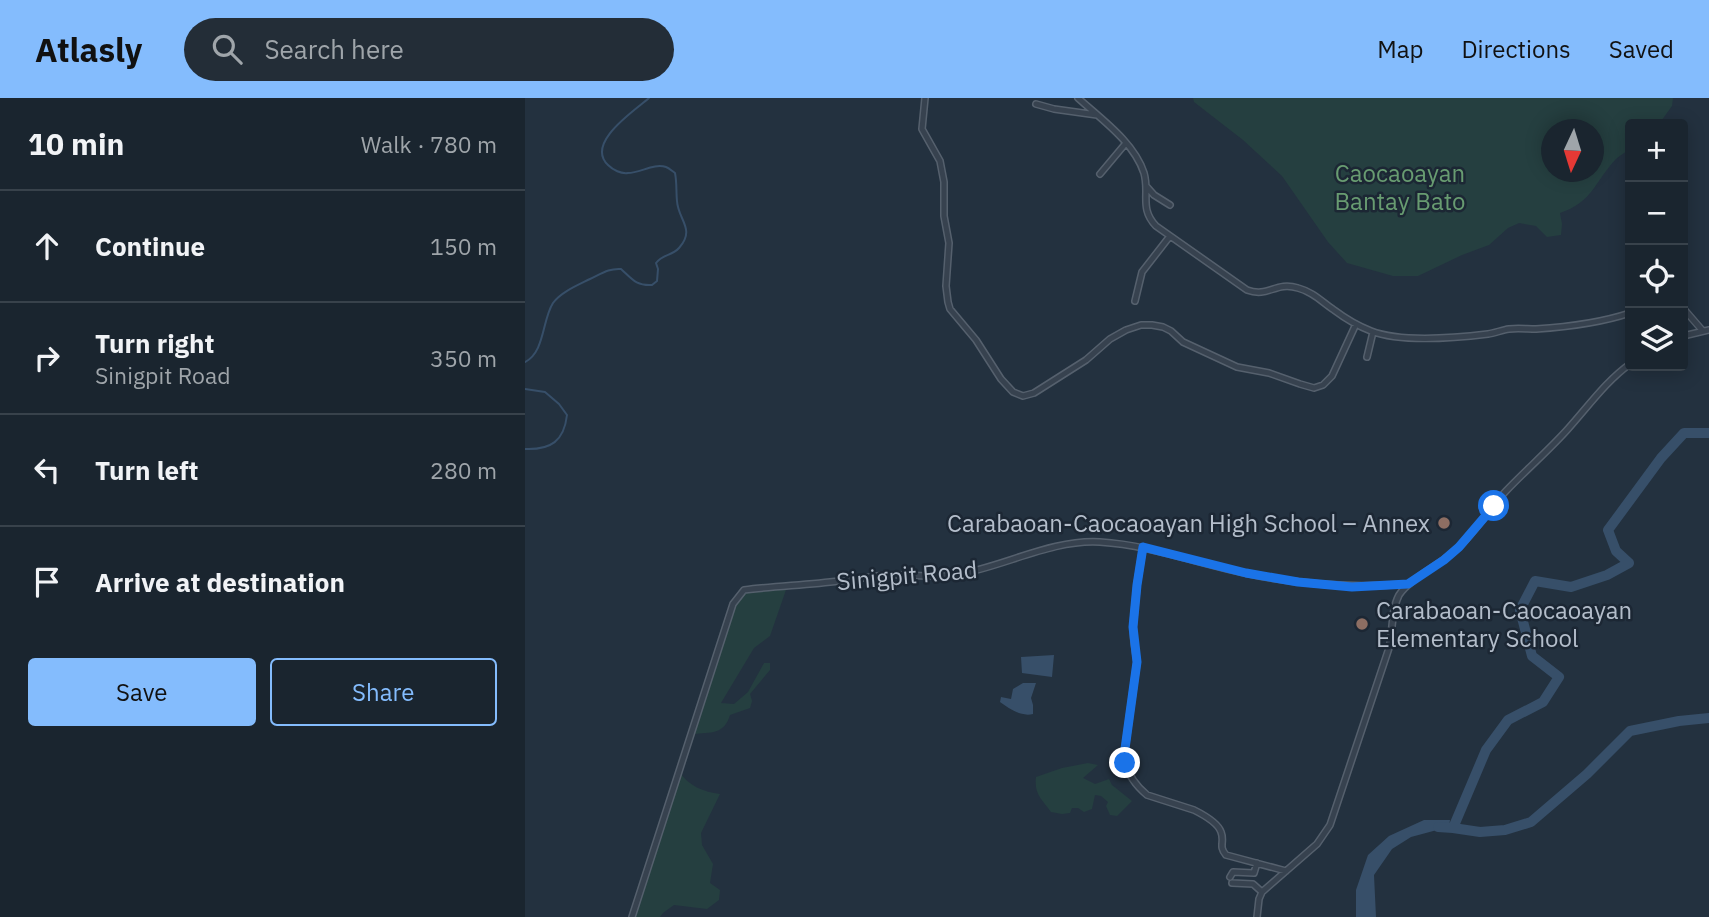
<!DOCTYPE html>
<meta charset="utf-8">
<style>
:root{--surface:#1a252f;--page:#232d37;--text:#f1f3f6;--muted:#9fa5aa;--line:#38424b;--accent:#84bcfd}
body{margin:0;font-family:"IBM Plex Sans",sans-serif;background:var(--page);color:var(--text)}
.controls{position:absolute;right:21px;top:21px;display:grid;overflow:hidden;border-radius:7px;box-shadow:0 4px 18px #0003}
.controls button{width:63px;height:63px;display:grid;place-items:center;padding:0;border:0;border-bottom:2px solid var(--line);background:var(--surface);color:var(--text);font:35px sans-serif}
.compass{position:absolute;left:1016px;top:21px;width:63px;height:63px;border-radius:50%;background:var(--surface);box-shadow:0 4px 18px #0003;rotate:184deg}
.stop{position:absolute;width:21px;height:21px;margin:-16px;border:5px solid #1a73e8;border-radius:50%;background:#fff}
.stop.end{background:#1a73e8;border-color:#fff;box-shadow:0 2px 7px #0008}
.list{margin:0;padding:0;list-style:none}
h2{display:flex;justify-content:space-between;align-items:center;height:91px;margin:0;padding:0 28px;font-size:30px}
h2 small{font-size:23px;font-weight:400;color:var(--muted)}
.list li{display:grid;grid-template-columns:46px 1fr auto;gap:21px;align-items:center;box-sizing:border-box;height:112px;padding:0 28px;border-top:2px solid var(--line)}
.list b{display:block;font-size:26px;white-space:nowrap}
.list p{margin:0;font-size:23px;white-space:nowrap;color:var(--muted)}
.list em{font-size:23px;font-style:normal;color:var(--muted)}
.actions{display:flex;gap:14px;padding:21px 28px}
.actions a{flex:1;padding:16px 0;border:2px solid var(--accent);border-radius:7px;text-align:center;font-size:24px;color:var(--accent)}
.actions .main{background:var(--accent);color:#111}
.icon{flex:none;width:38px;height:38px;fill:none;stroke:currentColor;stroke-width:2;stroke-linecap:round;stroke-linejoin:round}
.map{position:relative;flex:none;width:1184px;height:819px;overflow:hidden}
header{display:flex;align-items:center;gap:42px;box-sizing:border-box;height:98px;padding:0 35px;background:var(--accent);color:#111}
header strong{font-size:33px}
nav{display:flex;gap:38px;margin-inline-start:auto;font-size:24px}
.search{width:490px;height:63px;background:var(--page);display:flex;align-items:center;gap:18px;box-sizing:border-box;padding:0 24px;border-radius:38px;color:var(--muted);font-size:26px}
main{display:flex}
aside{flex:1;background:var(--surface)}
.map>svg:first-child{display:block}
.green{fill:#253f40;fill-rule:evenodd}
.water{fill:#374f69}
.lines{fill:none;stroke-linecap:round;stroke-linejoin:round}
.stream{stroke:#374f69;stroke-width:2}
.river{stroke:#374f69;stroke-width:10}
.street-casing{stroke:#55606d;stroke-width:8}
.street{stroke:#37424f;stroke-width:5}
.route{stroke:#1a73e8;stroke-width:9}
.education-dot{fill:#8d6e63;stroke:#1c2734;stroke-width:2.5}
.labels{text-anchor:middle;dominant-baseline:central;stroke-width:5;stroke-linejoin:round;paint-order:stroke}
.park-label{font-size:24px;fill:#689c71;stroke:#1c2734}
.poi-label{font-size:24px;fill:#b3bdca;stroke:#1c2734;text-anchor:end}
.street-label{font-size:24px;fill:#b3bdca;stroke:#1c2734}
</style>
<header>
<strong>Atlasly</strong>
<div class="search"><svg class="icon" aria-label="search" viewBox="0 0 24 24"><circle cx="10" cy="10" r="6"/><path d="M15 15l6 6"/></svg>Search here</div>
<nav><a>Map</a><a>Directions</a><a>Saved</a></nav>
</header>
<main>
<aside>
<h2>10 min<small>Walk · 780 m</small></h2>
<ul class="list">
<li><svg class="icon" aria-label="ahead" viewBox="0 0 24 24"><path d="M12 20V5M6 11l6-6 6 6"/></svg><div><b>Continue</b></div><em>150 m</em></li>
<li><svg class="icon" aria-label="right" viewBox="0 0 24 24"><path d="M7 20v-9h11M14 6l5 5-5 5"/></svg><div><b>Turn right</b><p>Sinigpit Road</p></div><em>350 m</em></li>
<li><svg class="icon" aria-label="left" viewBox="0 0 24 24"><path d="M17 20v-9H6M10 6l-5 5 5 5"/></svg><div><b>Turn left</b></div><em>280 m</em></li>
<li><svg class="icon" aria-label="arrive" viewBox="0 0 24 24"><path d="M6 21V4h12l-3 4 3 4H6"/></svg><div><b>Arrive at destination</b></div></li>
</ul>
<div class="actions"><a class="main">Save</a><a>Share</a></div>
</aside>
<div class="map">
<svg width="1184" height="819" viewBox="0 0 1184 819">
<rect width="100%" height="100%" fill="#23313f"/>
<path class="green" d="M 668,0 L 1148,0 L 1147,8 L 1134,26 L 1105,26 L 1105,51 C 1101,54 1095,57 1091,61 C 1070,83 1068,104 1035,115 L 1037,126 L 1036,137 L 1022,139 L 1011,128 L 994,125 L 983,130 L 964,147 L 937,157 L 893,178 L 868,178 L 822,165 L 803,144 L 757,78 L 718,42 L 669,4 ZM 1026,32 L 1068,32 L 1068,74 L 1026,74 Z
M 262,489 L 245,538 L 229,550 L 196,605 L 209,606 L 223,594 L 239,565 L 245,565 L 245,572 L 225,596 L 227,603 L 225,610 L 205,617 C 199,637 186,634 168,636 L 209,507 L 220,493 Z
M 563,665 L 573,667 L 558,680 L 570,686 L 584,681 L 587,687 L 607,703 L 592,718 L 585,717 L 581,708 L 583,704 L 576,698 L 570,697 L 567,711 L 559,714 L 553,710 L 547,710 L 545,715 L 537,716 L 526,714 C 517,701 509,697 511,679 L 537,670 Z
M 154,673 C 163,688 179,694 195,696 L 176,735 L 177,747 L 188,766 L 185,785 L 195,792 L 194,802 L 182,811 L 149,807 L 138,815 L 135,819 L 109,819 Z"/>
<path class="water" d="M 529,557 L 527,579 L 497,575 L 496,559 Z
M 498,585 L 511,585 L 506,600 L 508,607 L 508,616 C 496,619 485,611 475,604 L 476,599 L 486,601 L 488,591 Z
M 899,722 L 925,722 L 923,734 L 912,732 L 886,739 L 867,751 L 849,777 L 851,819 L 831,819 L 831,792 L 843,757 L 864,738 Z"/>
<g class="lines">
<path class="stream" d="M 0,264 C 20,254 17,222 28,205 C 36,194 53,187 65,181 C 76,176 84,170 96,171 C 107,181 111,188 127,187 L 132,183 L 133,171 L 131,165 C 138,156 147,158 154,150 C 171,131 153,122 152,103 C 151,94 152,85 150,75 C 147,73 144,70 141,69 C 129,65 115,75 103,75 C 96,76 88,72 83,67 C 60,45 109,13 124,0
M 0,291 L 20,294 L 34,306 L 42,317 C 39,343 26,352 0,351"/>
<path class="river" d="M 913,729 L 928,730 L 961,652 L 983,622 L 1018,604 L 1034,579 L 1007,558 L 995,512 L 1010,483 L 1046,489 L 1082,477 L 1104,465 L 1091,453 L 1083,432 L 1136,360 L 1159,335 L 1184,335
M 928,730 L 955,734 L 980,732 L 1006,724 L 1062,676 L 1105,633 L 1154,623 L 1184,620"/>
<defs>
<path id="street" d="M 400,0 L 397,31 L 415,63 L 419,84 L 419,118 L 424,145 L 421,188 L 423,204 L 425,211 L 451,242 L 476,281 L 488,294 L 498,298 L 509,295 L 561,262 L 585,241 L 601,232 L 616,227 L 627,227 L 638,229 L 646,233 L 658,244 L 712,269 L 744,275 L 775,286 L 789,290 L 798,287 L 807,278 L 831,226
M 553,0 C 576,21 609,44 619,75 C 625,96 614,110 631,128 L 722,192 C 744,200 750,183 773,190 C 788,194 797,204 809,212 C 821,221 833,228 846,233 C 877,245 930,240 963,236 C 970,235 977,232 984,231 C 993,230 1002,231 1011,231 C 1042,229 1075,225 1105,215
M 511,6 L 529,11 L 572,17
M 575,76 L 601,45
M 621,88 L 629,97 L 645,107
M 610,203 L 617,174 L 645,138
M 1158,210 L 1177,232
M 1158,238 L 1184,232
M 842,259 L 848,234
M 618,449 L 612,487 L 608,529 L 609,544 L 612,564 L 599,658 C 601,674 610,687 622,697 L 669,712 C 677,716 693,725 696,734 C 700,744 693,748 701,757 L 761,773
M 705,779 L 708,774 L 729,775 L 732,765
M 707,785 L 728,786 L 737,794
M 107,819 L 208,506 L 219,492 C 251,488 283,487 314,483 C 330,482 346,478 362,477 C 384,476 408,480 430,477 C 478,469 527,441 575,444 C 625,447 671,465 720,475 C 774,487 828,490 883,486
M 732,819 L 734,801 L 737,794 L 792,746 L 805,727 L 864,550 C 868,533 866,512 874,497 C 885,480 917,466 933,450 C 951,433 964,411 981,393 C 1001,372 1023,353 1042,332 C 1062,310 1081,283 1105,266"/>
</defs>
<use href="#street" class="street-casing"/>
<use href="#street" class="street"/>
</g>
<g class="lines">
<path class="route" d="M 600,665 L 599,658 L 612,564 L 608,529 L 612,487 L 618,449 L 721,475 L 773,484 L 827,489 L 883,486 L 919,462 L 934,449 L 969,408"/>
</g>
<g class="education-dot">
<circle cx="919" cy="425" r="7"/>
<circle cx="837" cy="526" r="7"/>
</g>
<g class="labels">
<g class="park-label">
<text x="875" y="75">Caocaoayan<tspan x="875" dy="28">Bantay Bato</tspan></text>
</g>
<g class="poi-label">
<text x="905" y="425">Carabaoan-Caocaoayan High School – Annex</text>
<text x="851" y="512" text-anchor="start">Carabaoan-Caocaoayan<tspan x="851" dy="28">Elementary School</tspan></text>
</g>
<g class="street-label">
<text transform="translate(382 477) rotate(-5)">Sinigpit Road</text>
</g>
</g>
</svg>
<div class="controls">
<button>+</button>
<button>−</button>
<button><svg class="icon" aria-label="locate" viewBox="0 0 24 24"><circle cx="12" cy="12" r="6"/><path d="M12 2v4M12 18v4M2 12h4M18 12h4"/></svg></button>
<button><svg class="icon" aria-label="layers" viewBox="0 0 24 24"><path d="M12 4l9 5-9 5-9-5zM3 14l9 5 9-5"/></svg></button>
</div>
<svg class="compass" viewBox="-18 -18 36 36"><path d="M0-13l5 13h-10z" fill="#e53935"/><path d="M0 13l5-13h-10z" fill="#9fa5aa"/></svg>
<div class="stop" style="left:969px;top:408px"></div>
<div class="stop end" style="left:600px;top:665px"></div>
</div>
</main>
